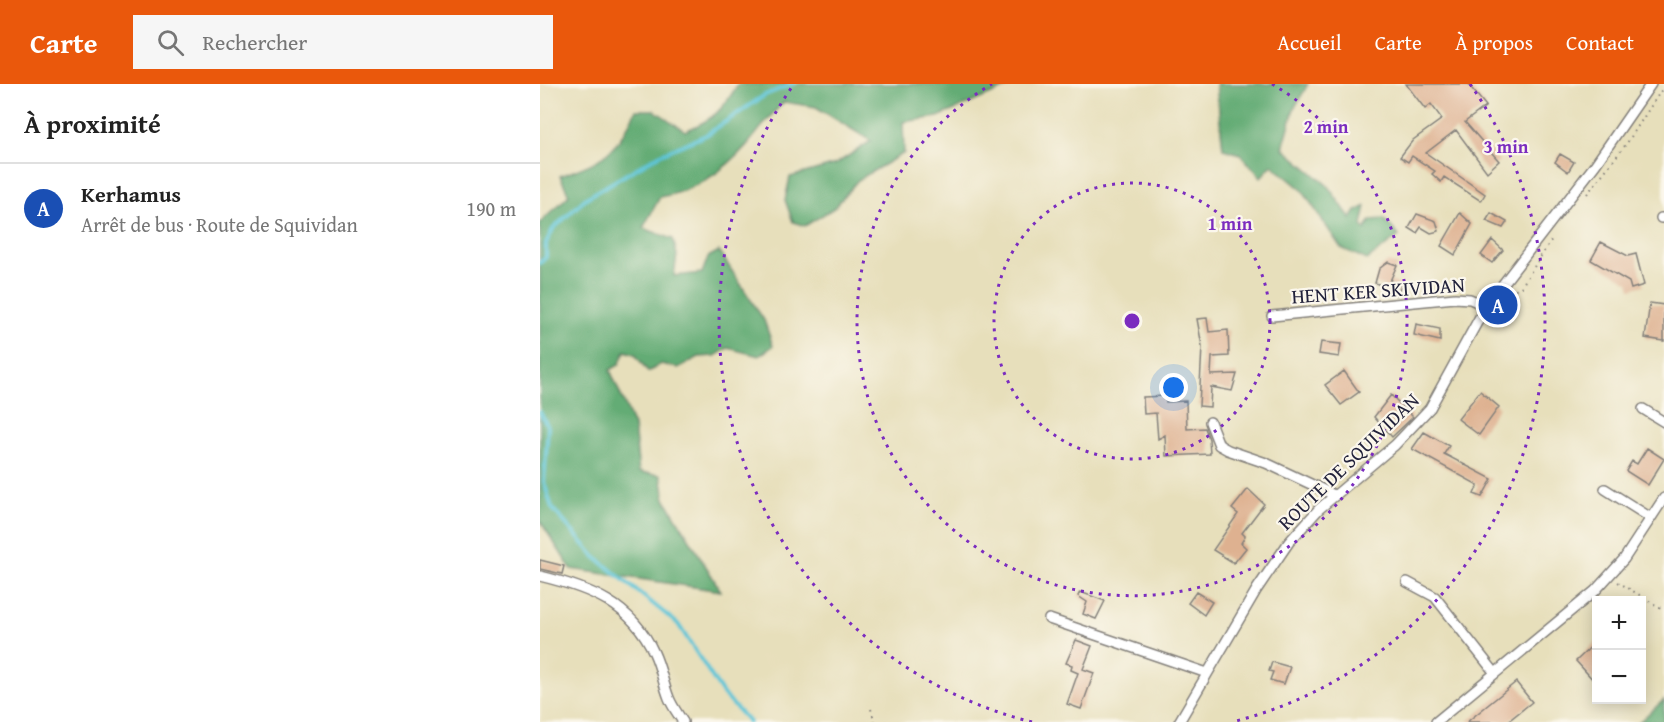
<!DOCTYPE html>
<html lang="fr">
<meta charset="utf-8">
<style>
:root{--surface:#fff;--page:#f6f6f6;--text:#222;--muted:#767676;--line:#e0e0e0;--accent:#ea580c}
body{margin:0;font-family:"Gentium Book Plus",serif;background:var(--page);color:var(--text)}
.controls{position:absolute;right:18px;bottom:18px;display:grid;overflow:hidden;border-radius:0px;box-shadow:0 3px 15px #0003}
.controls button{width:54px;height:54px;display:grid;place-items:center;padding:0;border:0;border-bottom:2px solid var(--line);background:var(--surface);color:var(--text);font:30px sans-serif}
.you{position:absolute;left:634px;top:304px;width:21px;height:21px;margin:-15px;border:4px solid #fff;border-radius:50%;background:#1a73e8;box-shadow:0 0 0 9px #1a73e833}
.badge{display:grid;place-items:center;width:39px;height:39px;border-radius:50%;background:var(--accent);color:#fff;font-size:20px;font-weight:700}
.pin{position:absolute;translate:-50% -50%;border:3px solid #fff;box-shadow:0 2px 6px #0006}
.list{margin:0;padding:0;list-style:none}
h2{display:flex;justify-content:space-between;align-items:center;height:78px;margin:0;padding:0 24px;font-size:26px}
h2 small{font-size:20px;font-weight:400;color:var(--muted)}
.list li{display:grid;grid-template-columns:39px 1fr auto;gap:18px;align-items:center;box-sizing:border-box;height:90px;padding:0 24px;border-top:2px solid var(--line)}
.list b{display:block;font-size:22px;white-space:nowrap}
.list p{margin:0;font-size:20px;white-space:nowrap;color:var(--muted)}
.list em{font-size:20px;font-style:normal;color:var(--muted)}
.icon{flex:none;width:33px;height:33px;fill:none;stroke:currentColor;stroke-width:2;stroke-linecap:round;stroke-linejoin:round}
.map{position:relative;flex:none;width:1124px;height:638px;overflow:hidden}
header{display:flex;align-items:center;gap:36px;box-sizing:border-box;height:84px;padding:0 30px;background:var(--accent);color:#fff}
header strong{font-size:28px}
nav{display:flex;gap:33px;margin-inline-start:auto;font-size:21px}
.search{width:420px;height:54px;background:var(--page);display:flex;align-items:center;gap:15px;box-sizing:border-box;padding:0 21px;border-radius:0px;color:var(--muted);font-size:22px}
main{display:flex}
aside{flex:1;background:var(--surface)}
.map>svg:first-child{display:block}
.forest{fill:#63ac74;stroke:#426758;stroke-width:1.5}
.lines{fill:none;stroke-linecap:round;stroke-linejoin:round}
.stream{stroke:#5cc5d8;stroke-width:4}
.building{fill:#deb190}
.street-casing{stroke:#84807b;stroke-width:12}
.path{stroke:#84807b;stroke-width:2;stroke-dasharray:1.5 4.5;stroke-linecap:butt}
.street{stroke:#fff;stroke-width:9}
.ring{fill:none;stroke:#7b2cbf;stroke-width:3;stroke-dasharray:3 6}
.labels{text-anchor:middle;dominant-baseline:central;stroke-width:4.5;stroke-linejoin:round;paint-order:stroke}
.street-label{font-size:20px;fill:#22223b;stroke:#fbf7ec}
.centre{fill:#7b2cbf;stroke:#fbf7ec;stroke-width:3}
.ring-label{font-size:18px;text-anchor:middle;font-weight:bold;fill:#7b2cbf;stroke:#fbf7ec;stroke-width:4.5;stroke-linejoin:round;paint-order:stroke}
</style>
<header>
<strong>Carte</strong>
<div class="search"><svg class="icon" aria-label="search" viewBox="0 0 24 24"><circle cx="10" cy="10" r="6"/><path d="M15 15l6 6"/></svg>Rechercher</div>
<nav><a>Accueil</a><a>Carte</a><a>À propos</a><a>Contact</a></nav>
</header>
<main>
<aside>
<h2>À proximité<small></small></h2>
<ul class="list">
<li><span class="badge" style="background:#1a4fb4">A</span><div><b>Kerhamus</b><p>Arrêt de bus · Route de Squividan</p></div><em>190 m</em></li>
</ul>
</aside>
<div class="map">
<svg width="1124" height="638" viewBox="0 0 1124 638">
<rect width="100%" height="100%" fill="#fbf7ec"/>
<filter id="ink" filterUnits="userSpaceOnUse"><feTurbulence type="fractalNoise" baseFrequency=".0167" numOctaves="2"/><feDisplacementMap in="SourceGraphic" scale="12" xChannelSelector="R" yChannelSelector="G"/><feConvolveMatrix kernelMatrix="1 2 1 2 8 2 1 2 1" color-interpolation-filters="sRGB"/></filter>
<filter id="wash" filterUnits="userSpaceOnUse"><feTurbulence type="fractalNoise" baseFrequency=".008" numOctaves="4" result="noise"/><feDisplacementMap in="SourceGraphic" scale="24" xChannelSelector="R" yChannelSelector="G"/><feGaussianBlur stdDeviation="1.35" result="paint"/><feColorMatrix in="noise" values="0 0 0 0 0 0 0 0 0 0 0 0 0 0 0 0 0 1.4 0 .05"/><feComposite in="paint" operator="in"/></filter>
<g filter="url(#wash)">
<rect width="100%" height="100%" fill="#e7dfbb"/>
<path class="forest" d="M 198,0 L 475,0 L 398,33 L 363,38 L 364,69 L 318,96 L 294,124 L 265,142 L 253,138 L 245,116 L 250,93 L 296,80 L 331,57 L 276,23 L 244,18 C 230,31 220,46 207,61 C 184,87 155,107 120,113 L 103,144 L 133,155 L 137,171 L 134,192 L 162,189 L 168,173 L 179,167 L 224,236 L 233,262 L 219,272 L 188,264 L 175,272 L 159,273 L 138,284 L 121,280 L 108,288 L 95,270 L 85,267 L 79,281 L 70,286 L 94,342 L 99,388 L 121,391 L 125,415 L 181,507 L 31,485 L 0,437 L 0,139 L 29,111 L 20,92 C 66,75 74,71 96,26 L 114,26 L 145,47 C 174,35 182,27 198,0 Z
M 676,0 L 768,0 L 754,25 L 743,64 L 787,101 L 811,135 L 816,127 L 826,122 L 822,141 L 825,146 L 831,136 L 844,135 L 859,152 L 827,176 L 801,164 L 762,106 L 732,81 L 721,93 L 700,70 L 683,65 Z
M 1124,616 L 1124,638 L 1099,638 Z"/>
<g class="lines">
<path class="stream" d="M 0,179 L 6,173 L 6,159 L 13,145 L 46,114 L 121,70 L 166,51 L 225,11 L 253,0
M 0,328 L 8,343 L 4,398 L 12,424 L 55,473 L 138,540 L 183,610 L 209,638"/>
</g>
<g id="blocks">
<path class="building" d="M 866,0 L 928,0 L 946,22 L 925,38 L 959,77 L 947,88 L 916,46 L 886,69 L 945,110 L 941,117 L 904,93 L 901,98 L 892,90 L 895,87 L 872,72 L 868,78 L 860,73 L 873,56 L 902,35 L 891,20 L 885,25 Z
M 1020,70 L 1034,78 L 1028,88 L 1015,78 Z
M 920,129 L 932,140 L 915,171 L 901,162 Z
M 951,129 L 967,138 L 963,144 L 946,137 Z
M 877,130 L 896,137 L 899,147 L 891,149 L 881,143 L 877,149 L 869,144 Z
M 952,156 L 963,166 L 952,179 L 941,171 Z
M 1061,158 L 1088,172 L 1096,170 L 1104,201 L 1091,205 L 1089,198 L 1051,176 Z
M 848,178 L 857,181 L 850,197 L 861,201 L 857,211 L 843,206 L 844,202 L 835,199 L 839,185 Z
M 1110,219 L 1124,221 L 1124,257 L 1105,254 Z
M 667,234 L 669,248 L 688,246 L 689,272 L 672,273 L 671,291 L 697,290 L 692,307 L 671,303 L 670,323 L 659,322 L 662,262 L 657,235 Z
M 876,240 L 900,245 L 900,257 L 874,251 Z
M 781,258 L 801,260 L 799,273 L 779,270 Z
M 804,287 L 819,308 L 801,321 L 785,301 Z
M 940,307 L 959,323 L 939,351 L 918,335 Z
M 851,311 L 873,333 L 852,353 L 834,333 Z
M 626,312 L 626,318 L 646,317 L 647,345 L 665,344 L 669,355 L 670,370 L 626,372 L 625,351 L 618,355 L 616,329 L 604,330 L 603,313 Z
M 884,348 L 909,362 L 904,370 L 952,395 L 942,413 L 934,410 L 938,401 L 872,365 Z
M 1107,364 L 1124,375 L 1108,401 L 1086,387 L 1092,377 L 1097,380 Z
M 708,405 L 724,420 L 702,449 L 705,452 L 701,459 L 706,464 L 694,479 L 673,466 L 698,430 L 692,425 Z
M 0,476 L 24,482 L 22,490 L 0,485 Z
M 540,508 L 565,517 L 556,535 L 543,530 L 547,518 L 538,512 Z
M 656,508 L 672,518 L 664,531 L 648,519 Z
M 536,556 L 552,562 L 543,585 L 554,589 L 541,625 L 527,620 L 538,589 L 531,586 L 532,581 L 526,579 Z
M 1056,558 L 1056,599 L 1036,577 Z
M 732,578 L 750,583 L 744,600 L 730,596 L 733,588 L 729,587 Z
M 976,598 L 992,618 L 967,638 L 927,638 Z"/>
</g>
</g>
<g filter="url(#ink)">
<use href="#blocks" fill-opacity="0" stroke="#84807b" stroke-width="1.5"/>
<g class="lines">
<defs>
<path id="street" d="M 1121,134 L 1124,134
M 732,232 L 915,214 L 930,215 L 946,222
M 1103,325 L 1124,338
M 670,338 L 679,361 L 688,366 L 726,379 L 794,411
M 1065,405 L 1111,434
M 0,492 C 50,504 92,520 114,569 C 121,584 123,599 129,614 C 132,622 138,630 143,638
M 867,498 L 895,513 L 955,589
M 509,535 L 667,589
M 639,638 L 717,505 L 749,458 L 779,425 L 855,361 L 890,324 L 946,222 L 1055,81 L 1111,0
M 896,638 L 1055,507 L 1084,475 L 1124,414"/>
</defs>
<use href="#street" class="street-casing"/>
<path class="path" d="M 1047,110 L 1087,59 L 1124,2
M 970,204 L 973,206 L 981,203 L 1012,155
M 1078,498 L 1124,526
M 331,625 L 335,638"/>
<use href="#street" class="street"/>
</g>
</g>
<g class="ring">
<circle cx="592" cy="237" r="138"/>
<path d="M732 0A275 275 0 1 1 452 0"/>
<path d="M492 638A413 413 0 0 1 254 0M930 0A413 413 0 0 1 692 638"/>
</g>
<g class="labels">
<g class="street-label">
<text transform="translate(838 206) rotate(-4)">HENT KER SKIVIDAN</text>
<text transform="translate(808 377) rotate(-44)">ROUTE DE SQUIVIDAN</text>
</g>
</g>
<circle cx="592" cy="237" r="9" class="centre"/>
<g class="ring-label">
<text x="786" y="49">2 min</text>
<text x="966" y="69">3 min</text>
<text x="690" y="146">1 min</text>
</g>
</svg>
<div class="controls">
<button>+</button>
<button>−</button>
</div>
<div class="you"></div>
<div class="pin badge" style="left:958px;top:221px;background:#1a4fb4">A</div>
</div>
</main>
